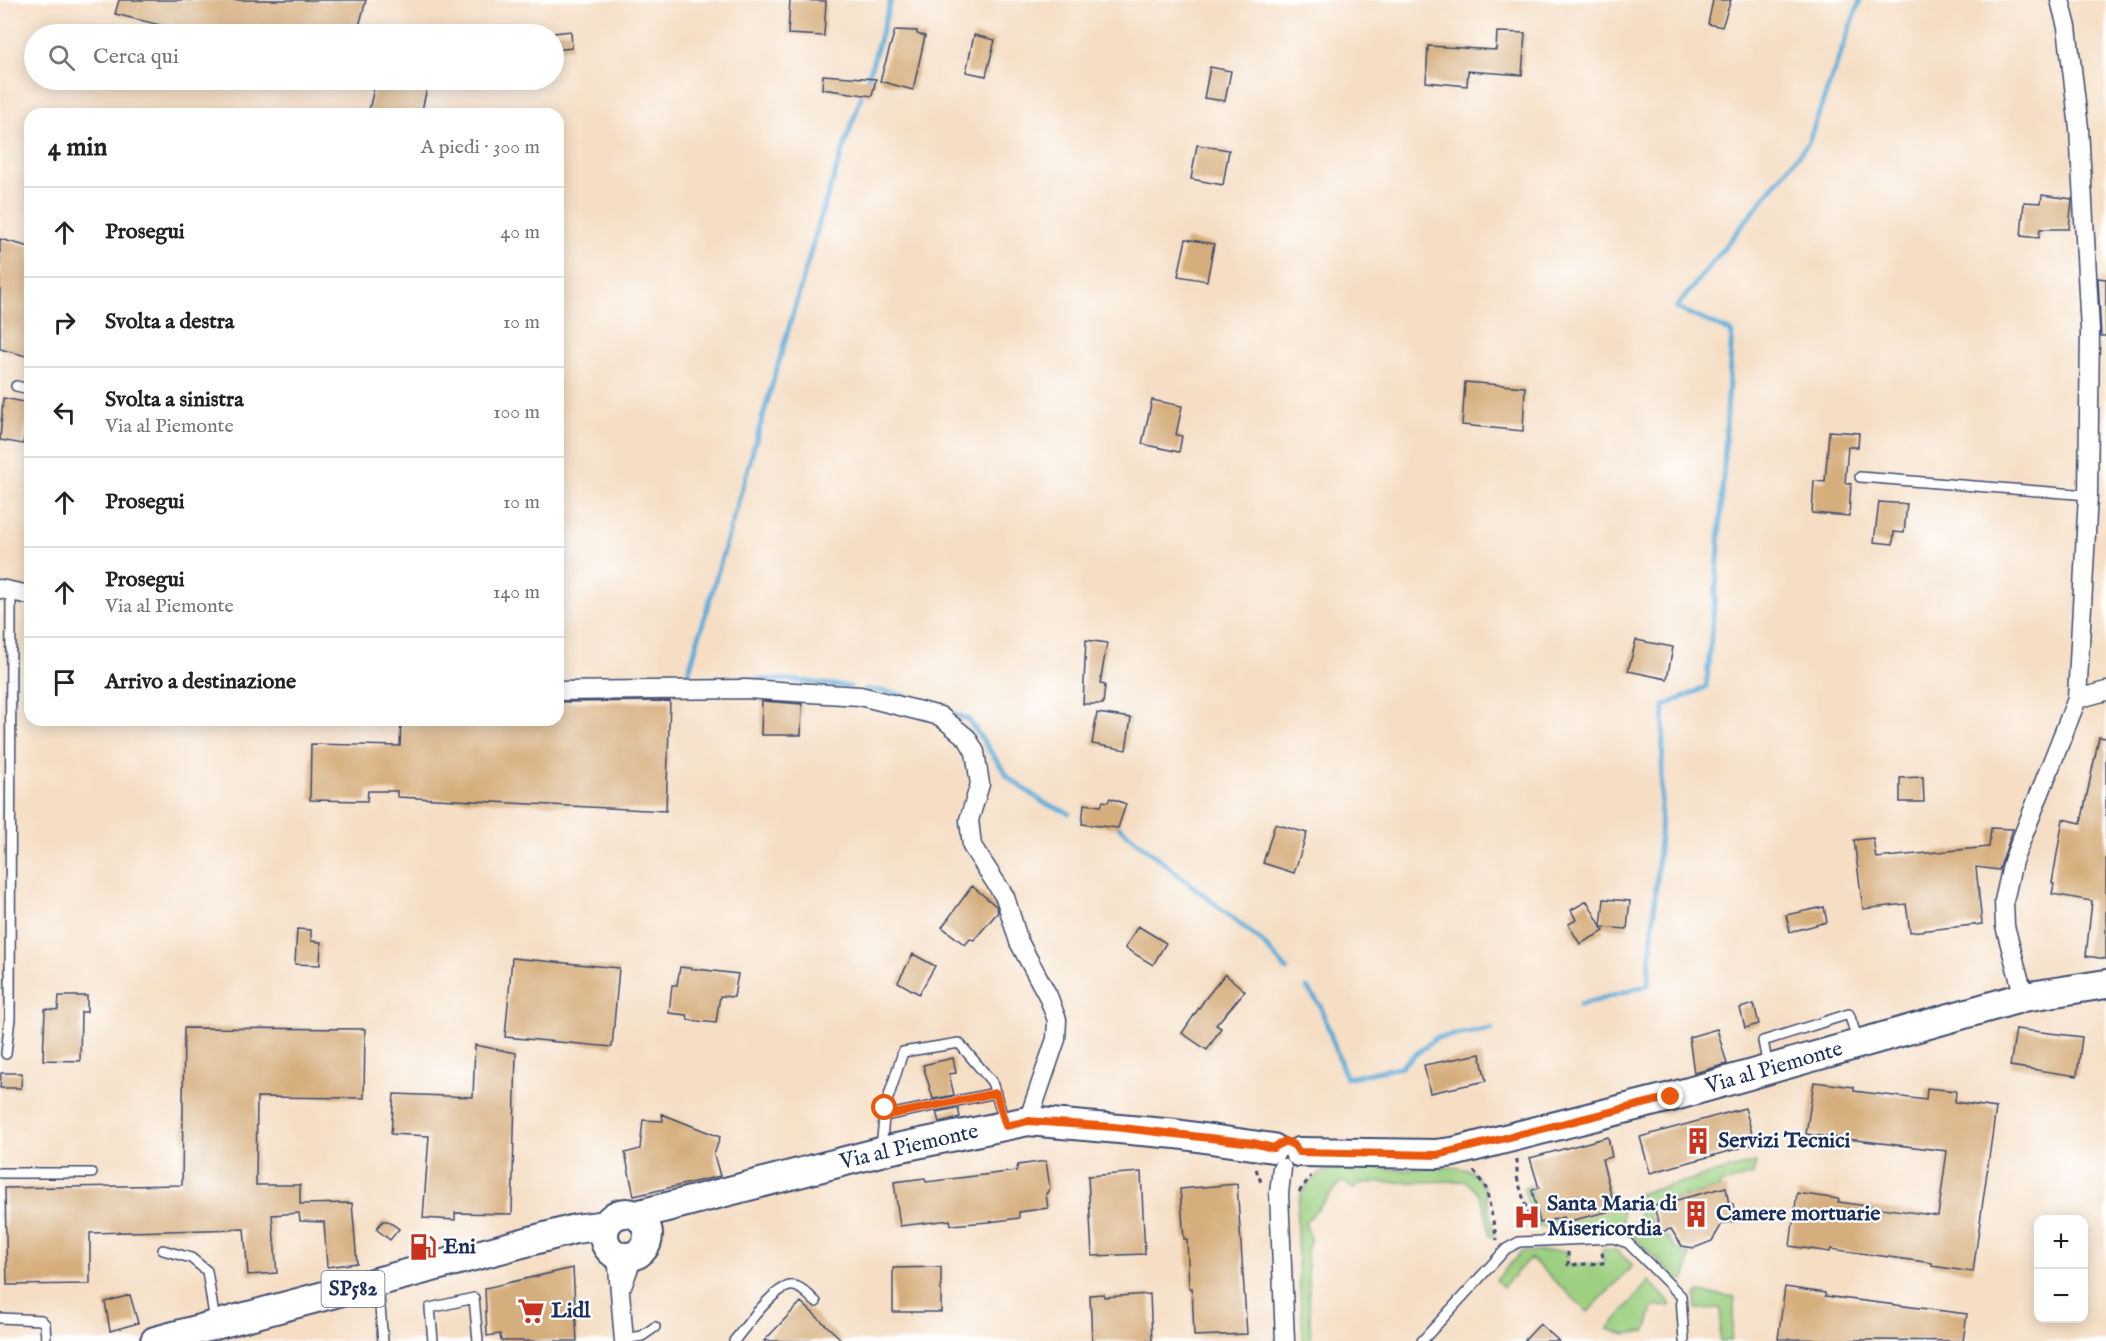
<!DOCTYPE html>
<html lang="it">
<meta charset="utf-8">
<style>
:root{--surface:#fff;--page:#f2f2f2;--text:#222;--muted:#767676;--line:#e0e0e0}
body{margin:0;font-family:"IM FELL English",serif;background:var(--page);color:var(--text)}
.controls{position:absolute;right:18px;bottom:18px;display:grid;overflow:hidden;border-radius:12px;box-shadow:0 3px 15px #0003}
.controls button{width:54px;height:54px;display:grid;place-items:center;padding:0;border:0;border-bottom:2px solid var(--line);background:var(--surface);color:var(--text);font:30px sans-serif}
.stop{position:absolute;width:18px;height:18px;margin:-14px;border:4px solid #ea580c;border-radius:50%;background:#fff}
.stop.end{background:#ea580c;border-color:#fff;box-shadow:0 2px 6px #0008}
.list{margin:0;padding:0;list-style:none}
h2{display:flex;justify-content:space-between;align-items:center;height:78px;margin:0;padding:0 24px;font-size:26px}
h2 small{font-size:20px;font-weight:400;color:var(--muted)}
.list li{display:grid;grid-template-columns:39px 1fr auto;gap:18px;align-items:center;box-sizing:border-box;height:90px;padding:0 24px;border-top:2px solid var(--line)}
.list b{display:block;font-size:22px;white-space:nowrap}
.list p{margin:0;font-size:20px;white-space:nowrap;color:var(--muted)}
.list em{font-size:20px;font-style:normal;color:var(--muted)}
.icon{flex:none;width:33px;height:33px;fill:none;stroke:currentColor;stroke-width:2;stroke-linecap:round;stroke-linejoin:round}
.map{position:relative;flex:none;width:2106px;height:1341px;overflow:hidden}
.search{position:absolute;background:var(--surface);box-shadow:0 3px 15px #0003;left:24px;top:24px;width:540px;height:66px;display:flex;align-items:center;gap:15px;box-sizing:border-box;padding:0 21px;border-radius:33px;color:var(--muted);font-size:22px}
.panel{position:absolute;background:var(--surface);box-shadow:0 3px 15px #0003;left:24px;top:108px;width:540px;height:618px;border-radius:18px}
.map>svg:first-child{display:block}
.green{fill:#9ccf7f;stroke:#5c7f6e;stroke-width:1.5}
.lines{fill:none;stroke-linecap:round;stroke-linejoin:round}
.stream{stroke:#5dabd7;stroke-width:5}
.building{fill:#d6ad7b}
.lane-casing{stroke:#3c496d;stroke-width:12}
.street-casing{stroke:#3c496d;stroke-width:21}
.primary-casing{stroke:#3c496d;stroke-width:32}
.path{stroke:#3c496d;stroke-width:3;stroke-dasharray:4.5 4.5;stroke-linecap:butt}
.lane{stroke:#fff;stroke-width:9}
.street{stroke:#fff;stroke-width:18}
.primary{stroke:#fff;stroke-width:28}
.route{stroke:#ea580c;stroke-width:8}
.labels{text-anchor:middle;dominant-baseline:central;stroke-width:4.5;stroke-linejoin:round;paint-order:stroke}
.shield{fill:#fff;stroke:#5f6d8e;stroke-width:1.5}
.shield-label{font-size:21px;font-weight:bold;fill:#1b2f5e}
.street-label{font-size:22px;fill:#1b2f5e;stroke:#fff}
.poi-label{font-size:22px;font-weight:bold;fill:#1b2f5e;stroke:#fff;text-anchor:start}
</style>
<div class="map">
<svg width="2106" height="1341" viewBox="0 0 2106 1341">
<rect width="100%" height="100%" fill="#fff"/>
<filter id="ink" filterUnits="userSpaceOnUse"><feTurbulence type="fractalNoise" baseFrequency=".0167" numOctaves="2"/><feDisplacementMap in="SourceGraphic" scale="12" xChannelSelector="R" yChannelSelector="G"/><feConvolveMatrix kernelMatrix="1 2 1 2 8 2 1 2 1" color-interpolation-filters="sRGB"/></filter>
<filter id="wash" filterUnits="userSpaceOnUse"><feTurbulence type="fractalNoise" baseFrequency=".008" numOctaves="4" result="noise"/><feDisplacementMap in="SourceGraphic" scale="24" xChannelSelector="R" yChannelSelector="G"/><feGaussianBlur stdDeviation="1.35" result="paint"/><feColorMatrix in="noise" values="0 0 0 0 0 0 0 0 0 0 0 0 0 0 0 0 0 1.4 0 .05"/><feComposite in="paint" operator="in"/></filter>
<g filter="url(#wash)">
<rect width="100%" height="100%" fill="#f5dec4"/>
<path class="green" d="M 1756,1162 L 1753,1175 L 1720,1184 L 1720,1188 L 1647,1206 L 1655,1236 L 1668,1237 L 1675,1248 L 1690,1255 L 1685,1280 L 1677,1279 L 1633,1237 L 1641,1207 L 1638,1194 Z
M 1348,1165 L 1404,1170 L 1455,1167 L 1472,1171 L 1485,1188 L 1495,1239 L 1489,1235 C 1487,1213 1484,1194 1465,1181 L 1361,1183 L 1354,1189 L 1342,1181 L 1305,1223 L 1311,1238 L 1307,1250 L 1311,1341 L 1303,1341 C 1302,1314 1292,1216 1300,1197 C 1308,1177 1328,1167 1348,1165 Z
M 1531,1186 L 1540,1223 L 1622,1203 L 1623,1224 L 1537,1227 L 1533,1225 L 1524,1188 Z
M 1602,1249 L 1616,1250 L 1633,1265 L 1588,1312 L 1530,1258 L 1503,1287 L 1496,1280 L 1521,1252 L 1568,1251 L 1568,1265 L 1603,1263 Z
M 1649,1281 L 1669,1301 L 1670,1306 L 1653,1307 L 1646,1331 L 1625,1334 L 1608,1329 Z
M 1699,1292 L 1735,1297 L 1731,1341 L 1720,1341 L 1721,1308 L 1696,1309 L 1696,1296 Z"/>
<g class="lines">
<path class="stream" d="M 714,679 L 793,680 L 850,687
M 680,681 L 686,681 L 825,203 L 872,65 L 891,0
M 593,682 L 646,681
M 865,689 L 896,693 L 929,705
M 943,710 L 968,719 L 1009,778 L 1044,803 L 1069,813
M 1113,822 L 1261,941 L 1287,970
M 1307,988 L 1320,1005 L 1346,1078 L 1400,1067 L 1436,1038 L 1492,1029
M 1580,1005 L 1648,985 L 1660,837 L 1664,706 L 1706,687 L 1717,577 L 1732,332 L 1676,308 L 1808,143 L 1860,0"/>
</g>
<g id="blocks">
<path class="building" d="M 119,0 L 366,0 L 357,34 L 197,34 L 115,14 Z
M 790,0 L 826,1 L 824,36 L 788,34 Z
M 1713,0 L 1731,0 L 1722,27 L 1708,24 Z
M 895,30 L 917,31 L 917,34 L 925,36 L 913,90 L 880,81 Z
M 571,31 L 572,48 L 554,50 L 554,33 Z
M 1497,32 L 1525,33 L 1522,75 L 1468,71 L 1467,86 L 1426,82 L 1428,46 L 1496,50 Z
M 974,35 L 995,40 L 986,76 L 966,72 Z
M 1210,67 L 1231,71 L 1225,101 L 1204,98 Z
M 823,75 L 876,79 L 872,96 L 822,89 Z
M 376,80 L 429,80 L 421,114 L 368,114 Z
M 1197,145 L 1229,150 L 1223,185 L 1191,179 Z
M 2042,195 L 2072,199 L 2069,229 L 2040,229 L 2039,238 L 2021,236 L 2024,202 L 2041,203 Z
M 0,239 L 30,247 L 30,357 L 0,349 Z
M 1186,239 L 1214,244 L 1207,281 L 1178,276 Z
M 2098,278 L 2106,279 L 2106,336 L 2101,336 Z
M 1465,382 L 1525,387 L 1523,431 L 1462,425 Z
M 3,398 L 30,403 L 23,444 L 0,440 Z
M 1152,400 L 1182,406 L 1176,435 L 1182,436 L 1179,452 L 1142,444 Z
M 1829,431 L 1859,433 L 1858,447 L 1848,447 L 1845,483 L 1851,484 L 1849,516 L 1812,513 L 1814,481 L 1825,482 Z
M 1879,502 L 1907,504 L 1904,533 L 1894,532 L 1893,544 L 1874,542 Z
M 1086,640 L 1107,643 L 1100,684 L 1105,685 L 1103,704 L 1083,704 Z
M 1636,640 L 1673,647 L 1667,679 L 1628,671 Z
M 670,701 L 666,811 L 397,797 L 397,791 L 368,791 L 367,801 L 310,800 L 311,744 L 400,746 L 401,720 L 558,720 L 558,702 Z
M 762,701 L 802,704 L 801,735 L 761,735 Z
M 1097,713 L 1131,718 L 1126,750 L 1092,744 Z
M 2099,737 L 2106,738 L 2106,959 L 2086,956 L 2092,901 L 2052,894 L 2054,884 L 2052,883 L 2063,819 L 2081,823 Z
M 1923,777 L 1924,802 L 1900,802 L 1900,778 Z
M 1110,798 L 1126,804 L 1118,828 L 1082,824 L 1084,804 L 1101,806 L 1103,801 L 1108,802 Z
M 1275,824 L 1307,833 L 1294,873 L 1263,863 Z
M 1991,828 L 2013,829 L 1999,870 L 1976,867 L 1982,924 L 1910,932 L 1906,904 L 1863,909 L 1854,840 L 1873,838 L 1876,858 L 1989,847 Z
M 972,886 L 996,906 L 998,912 L 974,940 L 970,939 L 965,945 L 942,927 Z
M 1604,899 L 1630,901 L 1627,929 L 1601,927 L 1604,931 L 1580,944 L 1568,924 L 1576,920 L 1571,910 L 1587,901 L 1601,926 Z
M 1824,907 L 1827,922 L 1790,932 L 1786,915 Z
M 1138,926 L 1166,943 L 1153,965 L 1125,948 Z
M 297,929 L 311,930 L 311,941 L 321,942 L 320,965 L 295,964 Z
M 913,954 L 935,966 L 919,994 L 898,982 Z
M 512,958 L 619,968 L 612,1047 L 505,1037 Z
M 680,967 L 738,974 L 734,997 L 720,996 L 716,1023 L 688,1020 L 687,1015 L 669,1013 L 672,985 L 677,985 Z
M 1225,974 L 1245,991 L 1216,1025 L 1221,1028 L 1207,1050 L 1182,1033 L 1205,999 Z
M 59,996 L 87,996 L 87,1012 L 81,1012 L 80,1061 L 43,1060 L 45,1009 L 58,1010 Z
M 1754,1004 L 1759,1024 L 1745,1028 L 1740,1008 Z
M 184,1028 L 365,1029 L 364,1098 L 257,1097 L 256,1185 L 300,1185 L 300,1204 L 352,1203 L 357,1263 L 327,1267 L 324,1222 L 300,1221 L 299,1213 L 272,1215 L 277,1273 L 248,1275 L 244,1229 L 90,1233 L 90,1284 L 7,1285 L 5,1188 L 182,1185 Z
M 1717,1029 L 1727,1064 L 1694,1073 L 1689,1037 Z
M 2016,1029 L 2082,1037 L 2077,1076 L 2010,1066 Z
M 475,1045 L 516,1053 L 512,1214 L 455,1213 L 455,1220 L 423,1218 L 429,1136 L 391,1134 L 394,1094 L 473,1097 Z
M 1480,1054 L 1486,1081 L 1430,1093 L 1424,1065 Z
M 953,1058 L 956,1073 L 949,1074 L 954,1095 L 933,1099 L 923,1065 Z
M 1,1073 L 22,1073 L 21,1088 L 0,1088 Z
M 1814,1082 L 1854,1087 L 1854,1091 L 1926,1100 L 1927,1088 L 1956,1091 L 1955,1102 L 1996,1108 L 1973,1272 L 1932,1266 L 1932,1263 L 1831,1249 L 1830,1252 L 1790,1246 L 1797,1193 L 1839,1199 L 1838,1202 L 1938,1216 L 1947,1151 L 1806,1134 Z
M 958,1108 L 960,1117 L 939,1122 L 936,1112 Z
M 1745,1108 L 1755,1144 L 1650,1173 L 1640,1137 Z
M 662,1114 L 720,1137 L 714,1155 L 720,1176 L 634,1196 L 625,1153 L 640,1149 L 643,1120 L 663,1121 Z
M 1608,1137 L 1612,1157 L 1602,1159 L 1615,1210 L 1565,1222 L 1564,1217 L 1540,1223 L 1532,1190 L 1539,1188 L 1530,1158 Z
M 1046,1161 L 1050,1188 L 1046,1194 L 1048,1208 L 1019,1212 L 1019,1218 L 989,1222 L 951,1225 L 950,1220 L 900,1226 L 894,1182 L 925,1178 L 926,1182 L 1016,1171 L 1018,1165 Z
M 1141,1172 L 1145,1254 L 1092,1256 L 1088,1176 Z
M 1237,1184 L 1247,1334 L 1194,1336 L 1192,1288 L 1189,1288 L 1187,1239 L 1184,1239 L 1180,1189 Z
M 1726,1187 L 1729,1205 L 1733,1204 L 1736,1221 L 1722,1224 L 1712,1241 L 1694,1248 L 1682,1246 L 1671,1229 L 1661,1232 L 1654,1206 Z
M 383,1221 L 388,1221 L 399,1229 L 390,1240 L 376,1229 Z
M 941,1267 L 941,1312 L 893,1312 L 893,1268 Z
M 573,1268 L 577,1341 L 501,1341 L 500,1334 L 487,1336 L 485,1288 Z
M 1785,1287 L 1825,1293 L 1825,1296 L 1967,1314 L 1963,1341 L 1778,1339 Z
M 1104,1294 L 1104,1297 L 1150,1294 L 1152,1341 L 1092,1341 L 1090,1295 Z
M 130,1295 L 138,1323 L 110,1331 L 105,1302 Z
M 801,1302 L 843,1341 L 764,1341 Z
M 1540,1324 L 1559,1341 L 1524,1341 Z"/>
</g>
</g>
<g filter="url(#ink)">
<use href="#blocks" fill-opacity="0" stroke="#3c496d" stroke-width="1.5"/>
<g class="lines">
<defs>
<path id="lane" d="M 16,386 L 30,389
M 1860,477 L 2088,495
M 6,1054 L 10,1018 L 11,591
M 1768,1067 L 1763,1041 L 1849,1014 L 1858,1041
M 884,1116 L 996,1093
M 881,1148 L 885,1108 L 903,1052 L 959,1043 L 992,1082 L 1005,1123
M 0,1173 L 92,1173
M 163,1250 L 191,1258 L 207,1271 L 215,1322
M 378,1285 L 383,1341
M 0,1318 L 41,1320 L 45,1324 L 46,1341
M 624,1339 L 642,1336 L 655,1327
M 433,1341 L 430,1308 L 474,1298 L 478,1341
M 734,1341 C 745,1328 776,1283 794,1286 C 802,1287 810,1297 816,1302
M 1422,1341 L 1506,1249 L 1519,1242 L 1613,1238 L 1628,1243 L 1681,1296 L 1684,1341"/>
<path id="street" d="M 0,589 L 30,595
M 558,691 L 745,689 L 860,696 L 940,716 L 967,738 L 975,752 L 980,784 L 969,820 L 972,846 L 1005,897 L 1019,942 L 1048,996 L 1057,1020 L 1056,1039 L 1028,1121
M 2077,699 L 2106,691
M 2024,997 L 2005,926 L 2004,901 L 2013,861 L 2077,699 L 2088,495 L 2090,330 L 2079,128 L 2067,27 L 2060,0
M 1282,1168 L 1279,1193 L 1285,1341
M 617,1255 L 624,1341
M 623,1284 L 633,1256"/>
<path id="primary" d="M 1299,1152 L 1437,1154 L 1453,1152 L 1671,1097 L 2024,997 L 2106,984
M604 1235a22 22 0 1 1 44 0a22 22 0 1 1-44 0Z
M 636,1215 L 892,1149 L 1028,1121 L 1176,1134 L 1273,1148
M 155,1341 L 575,1229 L 606,1225"/>
</defs>
<use href="#lane" class="lane-casing"/>
<use href="#street" class="street-casing"/>
<use href="#primary" class="primary-casing"/>
<path class="path" d="M 1517,1159 L 1517,1177 L 1532,1227
M 1256,1169 L 1261,1182
M 1474,1171 L 1486,1188 L 1497,1240
M 1299,1192 L 1311,1176
M 1568,1252 L 1568,1265 L 1603,1263 L 1602,1250"/>
<use href="#lane" class="lane"/>
<use href="#street" class="street"/>
<use href="#primary" class="primary"/>
</g>
</g>
<g class="lines" filter="url(#ink)">
<path class="route" d="M 885,1108 L 884,1116 L 996,1093 L 1006,1126 L 1028,1121 L 1114,1127 L 1253,1143 L 1273,1148 L 1285,1141 L 1294,1145 L 1299,1152 L 1437,1155 L 1671,1097"/>
</g>
<defs>
<symbol id="building-bare" viewBox="-9 -9 18 18"><path d="M-4-6H4V6H1V3H-1V6H-4ZM-2.5-4.3h1.7v1.8h-1.7ZM.8-4.3h1.7v1.8H.8ZM-2.5-1h1.7V.8h-1.7ZM.8-1h1.7V.8H.8Z" fill="#c8321e" stroke="#fff" stroke-width="2.5" paint-order="stroke"/></symbol>
<symbol id="hospital-bare" viewBox="-9 -9 18 18"><path d="M-5-5h3v3.5h4V-5h3V5h-3V1.5h-4V5h-3Z" fill="#c8321e" stroke="#fff" stroke-width="2.5" paint-order="stroke"/></symbol>
<symbol id="fuel-bare" viewBox="-9 -9 18 18"><path d="M-5.5-6h7V0h2V4h1.3V-2.5L3-4.5l.8-.8L6-3V5H2.5V1h-1V6h-7ZM-4.2-4.7v3.2H.2V-4.7Z" fill="#c8321e" stroke="#fff" stroke-width="2.5" paint-order="stroke"/></symbol>
<symbol id="supermarket-bare" viewBox="-9 -9 18 18"><path d="M-6-5.5h2.5l.6 2H6L4.5 2H-2.5L-4.4-4H-6ZM-1.5 3.2a1.3 1.3 0 1 0 .1 0ZM3 3.2a1.3 1.3 0 1 0 .1 0Z" fill="#c8321e" stroke="#fff" stroke-width="2.5" paint-order="stroke"/></symbol>
</defs>
<g fill-rule="evenodd">
<use href="#building-bare" x="1679" y="1122" width="38" height="38"/>
<use href="#building-bare" x="1677" y="1195" width="38" height="38"/>
<use href="#hospital-bare" x="1508" y="1198" width="38" height="38"/>
<use href="#fuel-bare" x="404" y="1228" width="38" height="38"/>
<use href="#supermarket-bare" x="512" y="1292" width="38" height="38"/>
</g>
<g class="labels">
<rect class="shield" x="321.5" y="1271" width="63" height="36" rx="4.5"/>
<g class="shield-label">
<text x="353" y="1289">SP582</text>
</g>
<g class="street-label">
<text transform="translate(1774 1068) rotate(-16)">Via al Piemonte</text>
<text transform="translate(909 1147) rotate(-13)">Via al Piemonte</text>
</g>
<g class="poi-label">
<text x="1718" y="1141">Servizi Tecnici</text>
<text x="1547" y="1204">Santa Maria di<tspan x="1547" dy="25">Misericordia</tspan></text>
<text x="1716" y="1214">Camere mortuarie</text>
<text x="443" y="1247">Eni</text>
<text x="551" y="1311">Lidl</text>
</g>
</g>
</svg>
<div class="controls">
<button>+</button>
<button>−</button>
</div>
<div class="stop" style="left:885px;top:1108px"></div>
<div class="stop end" style="left:1671px;top:1097px"></div>
<div class="search"><svg class="icon" aria-label="search" viewBox="0 0 24 24"><circle cx="10" cy="10" r="6"/><path d="M15 15l6 6"/></svg>Cerca qui</div>
<section class="panel">
<h2>4 min<small>A piedi · 300 m</small></h2>
<ul class="list">
<li><svg class="icon" aria-label="ahead" viewBox="0 0 24 24"><path d="M12 20V5M6 11l6-6 6 6"/></svg><div><b>Prosegui</b></div><em>40 m</em></li>
<li><svg class="icon" aria-label="right" viewBox="0 0 24 24"><path d="M7 20v-9h11M14 6l5 5-5 5"/></svg><div><b>Svolta a destra</b></div><em>10 m</em></li>
<li><svg class="icon" aria-label="left" viewBox="0 0 24 24"><path d="M17 20v-9H6M10 6l-5 5 5 5"/></svg><div><b>Svolta a sinistra</b><p>Via al Piemonte</p></div><em>100 m</em></li>
<li><svg class="icon" aria-label="ahead" viewBox="0 0 24 24"><path d="M12 20V5M6 11l6-6 6 6"/></svg><div><b>Prosegui</b></div><em>10 m</em></li>
<li><svg class="icon" aria-label="ahead" viewBox="0 0 24 24"><path d="M12 20V5M6 11l6-6 6 6"/></svg><div><b>Prosegui</b><p>Via al Piemonte</p></div><em>140 m</em></li>
<li><svg class="icon" aria-label="arrive" viewBox="0 0 24 24"><path d="M6 21V4h12l-3 4 3 4H6"/></svg><div><b>Arrivo a destinazione</b></div></li>
</ul>
</section>
</div>
